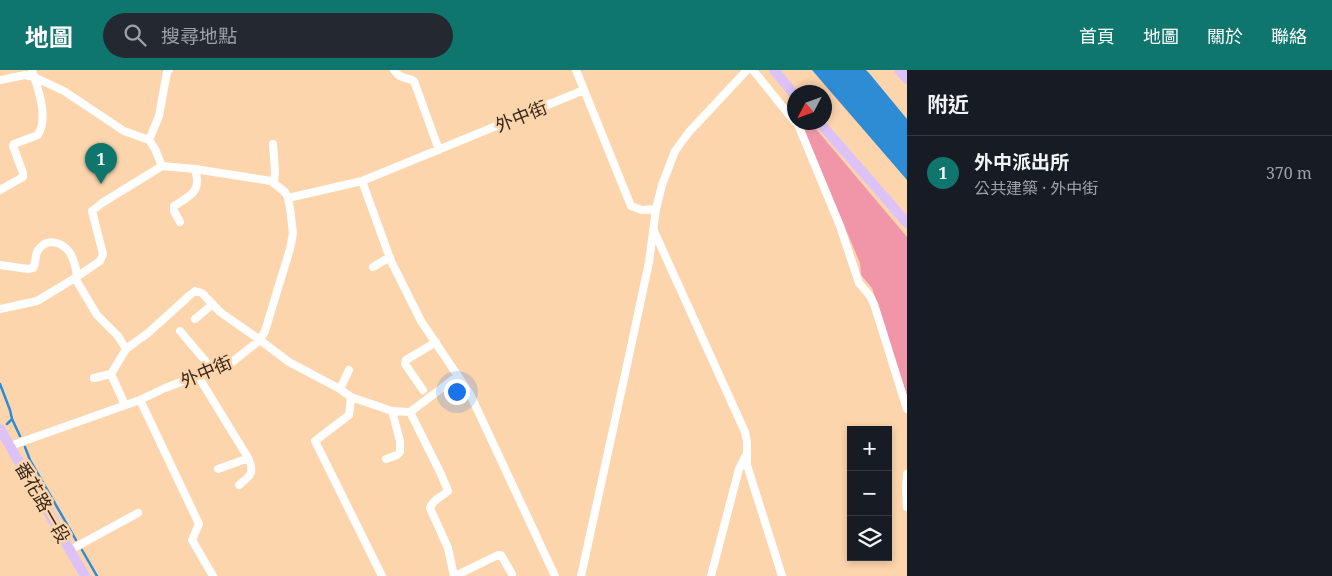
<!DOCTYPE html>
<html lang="zh-TW">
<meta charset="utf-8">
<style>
:root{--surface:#171b24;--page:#242831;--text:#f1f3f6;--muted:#9ea1a6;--line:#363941;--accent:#0f766e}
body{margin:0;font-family:"Noto Serif","Noto Sans TC",serif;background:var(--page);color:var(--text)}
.controls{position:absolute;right:15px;bottom:15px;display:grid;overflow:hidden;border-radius:0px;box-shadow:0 2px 8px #0003}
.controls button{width:45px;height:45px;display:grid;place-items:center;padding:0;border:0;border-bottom:1px solid var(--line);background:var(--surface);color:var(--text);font:25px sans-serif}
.compass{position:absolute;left:787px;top:15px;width:45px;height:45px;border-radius:50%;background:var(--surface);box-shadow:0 2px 8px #0003;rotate:229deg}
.you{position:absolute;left:456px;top:321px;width:18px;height:18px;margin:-12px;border:4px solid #fff;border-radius:50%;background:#1a73e8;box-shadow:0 0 0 8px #1a73e833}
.badge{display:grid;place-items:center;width:32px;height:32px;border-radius:50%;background:var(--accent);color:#fff;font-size:16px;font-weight:700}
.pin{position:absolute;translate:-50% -41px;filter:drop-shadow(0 1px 2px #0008)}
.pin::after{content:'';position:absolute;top:26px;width:18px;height:15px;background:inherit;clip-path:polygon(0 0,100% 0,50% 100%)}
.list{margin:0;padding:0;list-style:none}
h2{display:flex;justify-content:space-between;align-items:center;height:65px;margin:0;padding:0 20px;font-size:21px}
h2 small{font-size:16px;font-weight:400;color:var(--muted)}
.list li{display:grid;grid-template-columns:32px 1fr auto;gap:15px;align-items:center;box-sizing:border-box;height:75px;padding:0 20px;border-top:1px solid var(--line)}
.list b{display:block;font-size:19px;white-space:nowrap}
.list p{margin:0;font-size:16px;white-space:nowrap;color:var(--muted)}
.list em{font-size:16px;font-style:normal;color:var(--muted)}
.icon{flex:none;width:28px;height:28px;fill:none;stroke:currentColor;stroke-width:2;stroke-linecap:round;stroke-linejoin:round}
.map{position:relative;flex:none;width:907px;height:506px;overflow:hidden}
header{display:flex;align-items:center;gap:30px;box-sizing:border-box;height:70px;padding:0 25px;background:var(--accent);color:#fff}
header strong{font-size:24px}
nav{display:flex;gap:28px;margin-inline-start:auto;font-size:18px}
.search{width:350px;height:45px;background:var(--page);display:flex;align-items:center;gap:12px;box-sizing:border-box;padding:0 18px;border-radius:28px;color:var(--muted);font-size:19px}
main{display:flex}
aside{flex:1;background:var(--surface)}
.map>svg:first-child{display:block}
.green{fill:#f196a9}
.water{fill:#2e8cd5}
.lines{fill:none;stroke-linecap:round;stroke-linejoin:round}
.stream{stroke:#2e8cd5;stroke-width:2.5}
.minor{stroke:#fff;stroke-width:8}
.major{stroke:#dcc2f6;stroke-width:10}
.labels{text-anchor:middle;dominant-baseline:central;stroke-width:5;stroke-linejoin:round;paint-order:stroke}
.street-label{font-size:18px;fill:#362717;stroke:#fdd5ad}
</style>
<header>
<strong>地圖</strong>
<div class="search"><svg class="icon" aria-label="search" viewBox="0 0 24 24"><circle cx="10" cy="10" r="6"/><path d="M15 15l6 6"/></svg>搜尋地點</div>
<nav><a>首頁</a><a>地圖</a><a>關於</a><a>聯絡</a></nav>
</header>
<main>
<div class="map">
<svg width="907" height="506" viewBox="0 0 907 506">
<rect width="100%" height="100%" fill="#fdd5ad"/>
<path class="green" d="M 801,53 L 811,53 L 907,167 L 907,326 L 872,218 L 861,205 L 860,193 Z"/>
<path class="water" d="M 812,0 L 866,0 L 869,3 L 907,49 L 907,110 Z"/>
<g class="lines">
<path class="stream" d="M 0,314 L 10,340 L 12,349 L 7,354
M 12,349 L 20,366
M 25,377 L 30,390 L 76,470
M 82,480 L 97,506"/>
<path class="minor" d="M 394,0 C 400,9 405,7 414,11 L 439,80
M 576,0 L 631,136 L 642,140 L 656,139
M 753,0 L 794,51
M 0,10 L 25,5 L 34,7 L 64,21 L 124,61 L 149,70
M 796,52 L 799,57 L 840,156 L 859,213 L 870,226 L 874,234 L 907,339
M 273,74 L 275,101 L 274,113
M 362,111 L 391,191 L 421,251 L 470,324 L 555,506
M 0,120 L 23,107 L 23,103 L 13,76 L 14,74 L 38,65 C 49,46 38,20 32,0
M 288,128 L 362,111 L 584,20
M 180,152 L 174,141 L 174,136 C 191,125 202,122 195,99
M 654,161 L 745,362 L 747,372 L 747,395 L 782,506
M 0,195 L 28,199 L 33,198 C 36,193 35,187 37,182 C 45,167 62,171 70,183 C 74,190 76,198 77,206
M 373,197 L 390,187
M 75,208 L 97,245 L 118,266 L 126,279 L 148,263 L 190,225 L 195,221 L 202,223 L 220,242 L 260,270 L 289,292 L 340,319 L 351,327 L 392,341 L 410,342 L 441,404 L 448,421 C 442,427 433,429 430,438 L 448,478 L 454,506
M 0,239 L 37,231 L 75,208 L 100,191 L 103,184 L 92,141 L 102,133 L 162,96 L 155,79 L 149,70 L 159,46 L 167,2 L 169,0
M 195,249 L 213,234
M 180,261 L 213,300
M 198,306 L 247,386 L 246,389 L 218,399
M 94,308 L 111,304
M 340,319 L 349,300
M 423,320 L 405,294 L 406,290 L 436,272
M 351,327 L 349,345 L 315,371 L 382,506
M 140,330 L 199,454 L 192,470 L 213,506
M 125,335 L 111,304 L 126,279
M 410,342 L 458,306
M 10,376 L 140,330 L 165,318 L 231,293 L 260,270 L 265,261 L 290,179 L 293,163 L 290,138 L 288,128 L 285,122 L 271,111 L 195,99 L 162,96
M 386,389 L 397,385 L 400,382 L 400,371 L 392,341
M 907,404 L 906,418 L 907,437
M 239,415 C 252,405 255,402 247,386
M 70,480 L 138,443
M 455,506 L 498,485 L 501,485 L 512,504
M 581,506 L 629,286 L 649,192 L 656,139 L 662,115 L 675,81 L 689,62 L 747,0
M 711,506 L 739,399 L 745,387"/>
<path class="major" d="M 774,0 L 794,24
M 899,0 L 907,9
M 819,52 L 907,153
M 0,359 L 85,506"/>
</g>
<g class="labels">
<g class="street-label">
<text transform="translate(521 46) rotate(-22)">外中街</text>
<text transform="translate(206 301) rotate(-23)">外中街</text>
<text transform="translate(43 432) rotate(60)">番花路一段</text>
</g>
</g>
</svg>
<div class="controls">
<button>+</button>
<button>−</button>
<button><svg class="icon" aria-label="layers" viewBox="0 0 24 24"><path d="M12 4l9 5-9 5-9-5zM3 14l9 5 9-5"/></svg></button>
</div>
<svg class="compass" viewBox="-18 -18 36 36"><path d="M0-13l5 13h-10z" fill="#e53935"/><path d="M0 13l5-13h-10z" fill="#9ea1a6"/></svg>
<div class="you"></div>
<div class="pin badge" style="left:101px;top:114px">1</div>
</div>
<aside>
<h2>附近<small></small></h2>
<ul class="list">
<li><span class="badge">1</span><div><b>外中派出所</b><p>公共建築 · 外中街</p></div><em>370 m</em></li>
</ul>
</aside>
</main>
